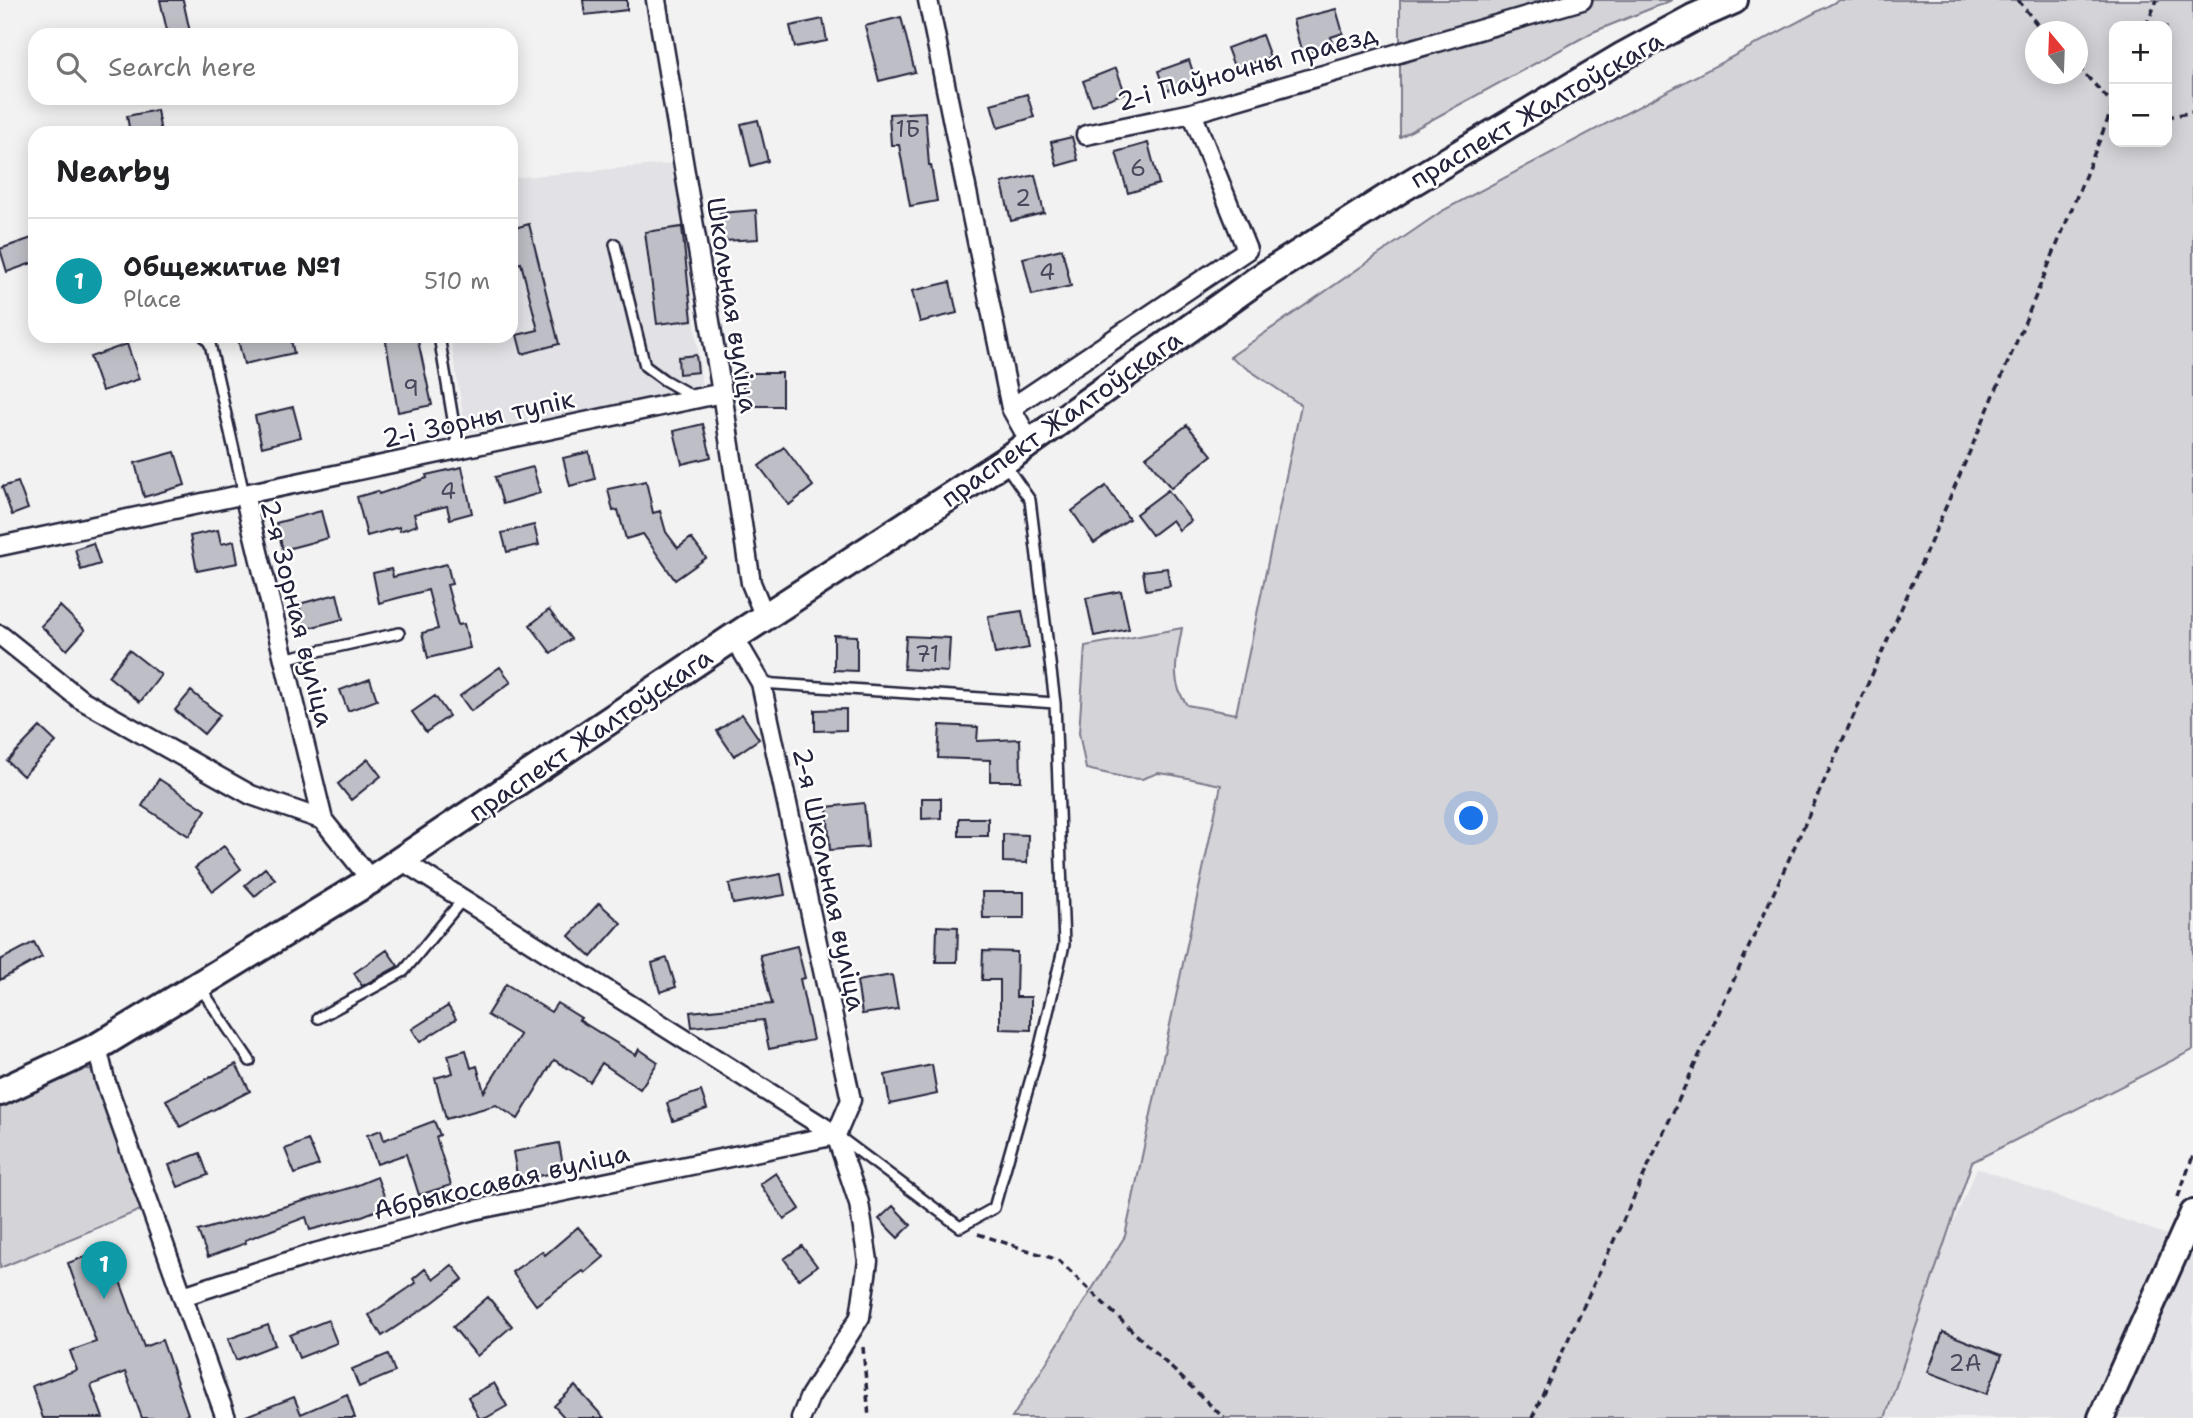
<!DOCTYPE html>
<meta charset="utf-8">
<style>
:root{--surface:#fff;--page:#f2f2f2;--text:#202124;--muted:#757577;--line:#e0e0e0;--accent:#c8321e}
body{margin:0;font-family:"Shantell Sans",sans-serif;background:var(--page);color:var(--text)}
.controls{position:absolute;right:21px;top:21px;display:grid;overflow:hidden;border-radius:14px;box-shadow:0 4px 18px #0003}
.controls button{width:63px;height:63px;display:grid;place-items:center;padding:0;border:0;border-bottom:2px solid var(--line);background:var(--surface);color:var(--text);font:35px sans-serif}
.compass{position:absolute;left:2025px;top:21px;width:63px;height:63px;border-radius:50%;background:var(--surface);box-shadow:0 4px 18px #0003;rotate:341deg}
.you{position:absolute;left:1472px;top:819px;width:24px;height:24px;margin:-18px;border:5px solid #fff;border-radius:50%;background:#1a73e8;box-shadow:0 0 0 10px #1a73e833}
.badge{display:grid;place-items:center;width:46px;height:46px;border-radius:50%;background:var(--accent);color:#fff;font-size:23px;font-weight:700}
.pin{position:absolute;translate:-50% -58px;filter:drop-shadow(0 2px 4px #0008)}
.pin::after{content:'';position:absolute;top:37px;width:24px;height:21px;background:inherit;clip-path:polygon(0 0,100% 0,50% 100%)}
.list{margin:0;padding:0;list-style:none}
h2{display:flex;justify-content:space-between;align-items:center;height:91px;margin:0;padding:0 28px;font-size:30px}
h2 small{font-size:23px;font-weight:400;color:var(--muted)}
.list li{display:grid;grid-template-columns:46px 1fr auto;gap:21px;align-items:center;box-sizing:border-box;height:126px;padding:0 28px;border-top:2px solid var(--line)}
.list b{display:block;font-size:26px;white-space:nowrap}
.list p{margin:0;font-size:23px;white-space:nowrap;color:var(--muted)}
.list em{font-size:23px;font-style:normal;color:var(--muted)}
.icon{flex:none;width:38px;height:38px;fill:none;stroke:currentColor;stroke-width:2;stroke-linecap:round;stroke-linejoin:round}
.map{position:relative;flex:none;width:2193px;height:1418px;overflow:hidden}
.search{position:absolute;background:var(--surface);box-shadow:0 4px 18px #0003;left:28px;top:28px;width:490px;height:77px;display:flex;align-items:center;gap:18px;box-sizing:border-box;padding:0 24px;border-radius:21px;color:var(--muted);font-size:26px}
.panel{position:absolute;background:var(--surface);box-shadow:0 4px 18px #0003;left:28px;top:126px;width:490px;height:217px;border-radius:21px}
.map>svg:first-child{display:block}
.built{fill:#e2e2e6}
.green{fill:#d3d3d8;stroke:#7a7a8a;stroke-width:2;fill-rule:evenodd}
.building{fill:#bebec6;stroke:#22223b;stroke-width:2}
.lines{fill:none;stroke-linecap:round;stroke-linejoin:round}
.lane-casing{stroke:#22223b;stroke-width:14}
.street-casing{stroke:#22223b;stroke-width:23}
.secondary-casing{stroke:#22223b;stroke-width:30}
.primary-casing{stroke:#22223b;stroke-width:32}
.path{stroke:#22223b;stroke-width:3.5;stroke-dasharray:7 5;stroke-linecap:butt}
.lane{stroke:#fff;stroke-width:9}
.street{stroke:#fff;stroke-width:18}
.secondary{stroke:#fff;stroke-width:24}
.primary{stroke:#fff;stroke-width:26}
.labels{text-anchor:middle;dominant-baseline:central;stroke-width:5;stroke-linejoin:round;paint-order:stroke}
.number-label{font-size:23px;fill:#49495e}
.street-label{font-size:26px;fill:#22223b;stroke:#fff}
</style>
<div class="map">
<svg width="2193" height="1418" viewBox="0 0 2193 1418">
<rect width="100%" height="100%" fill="#f2f2f3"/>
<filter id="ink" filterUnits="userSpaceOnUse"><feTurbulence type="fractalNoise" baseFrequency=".0143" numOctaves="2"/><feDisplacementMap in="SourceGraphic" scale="14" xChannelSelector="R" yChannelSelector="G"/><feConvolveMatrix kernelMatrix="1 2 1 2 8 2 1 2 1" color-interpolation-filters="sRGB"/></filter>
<g filter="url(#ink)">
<path class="built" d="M 678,163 L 702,388 L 466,433 L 450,336 L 511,336 L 511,178 Z
M 1977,1168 L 2193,1244 L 2193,1418 L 1870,1418 Z"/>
<path class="green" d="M 1400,0 L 1672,0 L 1593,32 L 1400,137 Z
M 1839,0 L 2193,0 L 2193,1050 L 1972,1162 L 1885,1418 L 1012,1418 L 1125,1236 L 1221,785 L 1173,775 L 1158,773 L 1142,779 L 1127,778 L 1086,769 L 1079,733 L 1085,646 L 1182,628 C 1177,657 1169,681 1187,705 L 1236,714 L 1301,405 L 1230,357 L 1442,211 ZM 2114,26 L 2167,26 L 2167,142 L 2114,142 ZM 2036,32 L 2078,32 L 2078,74 L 2036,74 Z
M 86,1068 L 95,1072 L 143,1209 L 0,1268 L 0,1107 L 66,1075 Z"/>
<path class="building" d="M 160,0 L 183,0 L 190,32 L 168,35 Z
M 583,0 L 627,0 L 627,10 L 585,15 Z
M 1336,9 L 1343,33 L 1331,37 L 1333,45 L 1302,54 L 1293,20 Z
M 901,17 L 915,72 L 879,81 L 865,26 Z
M 823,19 L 827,41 L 795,47 L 790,26 Z
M 1262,35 L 1270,57 L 1235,69 L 1227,48 Z
M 1189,60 L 1196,81 L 1165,91 L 1158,71 Z
M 1116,68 L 1125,93 L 1092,105 L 1083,81 Z
M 1027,94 L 1034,117 L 998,128 L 991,104 Z
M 157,110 L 161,133 L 130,133 L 127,116 Z
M 925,112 L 929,165 L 931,165 L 937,201 L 910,206 L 899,145 L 891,145 L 889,114 Z
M 758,120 L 768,161 L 751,166 L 741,124 Z
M 1072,137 L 1078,160 L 1057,166 L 1051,142 Z
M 1148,143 L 1159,184 L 1128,193 L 1116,152 Z
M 1035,175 L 1044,213 L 1011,221 L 1002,183 Z
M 756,210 L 758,239 L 723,241 L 720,213 Z
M 529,224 L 559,344 L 522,354 L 517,335 L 538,330 L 521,263 L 511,265 L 511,229 Z
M 682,227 L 692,320 L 657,324 L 645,232 Z
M 35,237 L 35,262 L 7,272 L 0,249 Z
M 1062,249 L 1071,286 L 1032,295 L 1023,258 Z
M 950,282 L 957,313 L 920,322 L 912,291 Z
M 237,336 L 290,336 L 294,353 L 244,364 Z
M 385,336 L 417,336 L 432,405 L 398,412 Z
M 127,344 L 139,379 L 102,391 L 90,357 Z
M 696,355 L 698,372 L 679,374 L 678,357 Z
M 743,373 L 782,373 L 782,406 L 743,406 Z
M 293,407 L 301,437 L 262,447 L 255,416 Z
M 703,424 L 711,457 L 682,464 L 674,431 Z
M 1187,425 L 1212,455 L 1171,488 L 1146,457 Z
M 784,447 L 813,486 L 789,505 L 759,466 Z
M 175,452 L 185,485 L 144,497 L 135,463 Z
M 589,452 L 595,479 L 570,486 L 563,458 Z
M 462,467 L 472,513 L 450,519 L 447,506 L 414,514 L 417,525 L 400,531 L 399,527 L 367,536 L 357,497 L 378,491 L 379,494 L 427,478 L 426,475 Z
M 533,467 L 540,493 L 503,504 L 495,477 Z
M 646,481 L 653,513 L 660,511 L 666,532 L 678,548 L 691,538 L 706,558 L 675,580 L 643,534 L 626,539 L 618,510 L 613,511 L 608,489 Z
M 18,482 L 28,509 L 12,515 L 2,487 Z
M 1106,486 L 1129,519 L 1094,543 L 1072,511 Z
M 1168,490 L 1191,521 L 1179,530 L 1172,520 L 1152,535 L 1136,514 Z
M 321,511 L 328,538 L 283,550 L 276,523 Z
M 534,525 L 539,545 L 507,552 L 502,533 Z
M 218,530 L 221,544 L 234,541 L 238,563 L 197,571 L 190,536 Z
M 93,543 L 100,564 L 81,570 L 75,549 Z
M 447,564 L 452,584 L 447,585 L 458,625 L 464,624 L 470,648 L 428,658 L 422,633 L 438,629 L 428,590 L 379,603 L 373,573 L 391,569 L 393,577 Z
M 1167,568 L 1170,586 L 1146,590 L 1143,571 Z
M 1121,591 L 1129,629 L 1094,636 L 1086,598 Z
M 337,594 L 343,619 L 305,629 L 299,604 Z
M 60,606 L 85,630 L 67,650 L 41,626 Z
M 549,610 L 571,639 L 551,653 L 530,625 Z
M 1022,611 L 1029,648 L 995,654 L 988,616 Z
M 834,635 L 857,636 L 857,671 L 834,670 Z
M 906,636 L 950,638 L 948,672 L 904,669 Z
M 129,650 L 161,675 L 140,702 L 108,676 Z
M 500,667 L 511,682 L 471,711 L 460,696 Z
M 370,679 L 377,700 L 348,711 L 340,690 Z
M 191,691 L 220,715 L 204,734 L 175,710 Z
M 435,696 L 449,716 L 426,732 L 412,712 Z
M 846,709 L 846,730 L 815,731 L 815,710 Z
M 742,714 L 759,739 L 734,756 L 717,731 Z
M 940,725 L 978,727 L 977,741 L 1020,739 L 1021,781 L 990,781 L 990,760 L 938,758 Z
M 40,727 L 56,742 L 23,776 L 7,761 Z
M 368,759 L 381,776 L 351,800 L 338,784 Z
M 159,779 L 206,810 L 189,836 L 142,806 Z
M 922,798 L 941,798 L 941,818 L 922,819 Z
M 864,803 L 868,847 L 830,850 L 827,807 Z
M 959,818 L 988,818 L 988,836 L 959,836 Z
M 1003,834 L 1028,835 L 1027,863 L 1003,862 Z
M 224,846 L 241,869 L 213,891 L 195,868 Z
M 265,868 L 275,879 L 255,896 L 245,885 Z
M 781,874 L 785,895 L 733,904 L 729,884 Z
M 982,892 L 1024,892 L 1024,918 L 983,918 Z
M 599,903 L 621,923 L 591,957 L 569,936 Z
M 937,926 L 958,927 L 957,962 L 936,962 Z
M 34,942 L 42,957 L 0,980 L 0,960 Z
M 797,946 L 805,978 L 800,979 L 813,1040 L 769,1049 L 763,1020 L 692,1027 L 690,1012 L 772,1004 L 760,955 Z
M 387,950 L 398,966 L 362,986 L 354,973 Z
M 983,951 L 1017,952 L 1016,997 L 1031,997 L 1031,1030 L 1000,1029 L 1000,980 L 982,980 Z
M 667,958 L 676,987 L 660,992 L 652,963 Z
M 892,975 L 898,1009 L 862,1014 L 857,981 Z
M 506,984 L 551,1012 L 557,1003 L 581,1018 L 579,1020 L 636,1055 L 639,1049 L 658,1062 L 640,1089 L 602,1063 L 590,1082 L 554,1060 L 518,1119 L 496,1105 L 446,1119 L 435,1078 L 453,1073 L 448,1055 L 466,1050 L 471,1068 L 477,1066 L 484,1092 L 520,1035 L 487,1015 Z
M 448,1006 L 456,1019 L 420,1042 L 412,1029 Z
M 236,1064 L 250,1091 L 180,1127 L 166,1100 Z
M 932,1065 L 937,1094 L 890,1104 L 885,1075 Z
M 701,1091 L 707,1109 L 673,1121 L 667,1103 Z
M 434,1121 L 440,1135 L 436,1137 L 451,1185 L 419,1195 L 406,1154 L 377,1164 L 367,1135 L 381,1130 L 384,1140 Z
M 308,1140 L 319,1165 L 295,1174 L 285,1149 Z
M 559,1143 L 564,1171 L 518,1180 L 513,1152 Z
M 200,1153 L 208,1175 L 178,1187 L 169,1165 Z
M 776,1173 L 800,1209 L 784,1219 L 760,1184 Z
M 377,1177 L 388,1206 L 362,1216 L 310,1230 L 306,1217 L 245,1240 L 246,1243 L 208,1257 L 198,1231 L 353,1187 Z
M 893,1206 L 911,1225 L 898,1238 L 879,1219 Z
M 578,1227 L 604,1257 L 585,1273 L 583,1271 L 536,1305 L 512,1272 L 542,1251 L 545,1255 Z
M 802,1246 L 817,1266 L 799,1279 L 784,1259 Z
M 108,1248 L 144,1347 L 162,1340 L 188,1414 L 177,1418 L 142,1418 L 125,1372 L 91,1385 L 103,1418 L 43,1418 L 32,1386 L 77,1370 L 70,1351 L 96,1342 L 68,1263 Z
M 452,1265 L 463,1279 L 432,1303 L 382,1336 L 369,1315 L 416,1283 L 413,1279 L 425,1269 L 434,1279 Z
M 488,1297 L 512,1326 L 477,1356 L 453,1327 Z
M 328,1320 L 337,1343 L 299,1358 L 290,1335 Z
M 268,1325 L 275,1345 L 236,1360 L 228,1339 Z
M 1943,1332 L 2002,1355 L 1987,1394 L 1928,1372 Z
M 388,1354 L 395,1372 L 359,1387 L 352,1369 Z
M 494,1383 L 507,1406 L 486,1418 L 479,1418 L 468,1397 Z
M 575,1386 L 604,1418 L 565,1418 L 554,1406 Z
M 347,1394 L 355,1418 L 241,1418 L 294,1397 L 301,1414 Z"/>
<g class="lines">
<defs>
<path id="lane" d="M 615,244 L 645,366 L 664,380 L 696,398
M 204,336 L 210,344 L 244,494
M 439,336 L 458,449
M 283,659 L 399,633
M 761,683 L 1055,703
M 200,987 L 250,1061
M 318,1018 L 404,971 L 463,899
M 841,1138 L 960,1227 L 994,1208 L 1039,1050 L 1064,945 L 1055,703 L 1030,500 L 1004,463"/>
<path id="street" d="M 656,0 L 722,393 L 751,583 L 765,617
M 928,0 L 1011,408 L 1030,442
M 1086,135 L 1192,113 L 1582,0
M 1011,408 L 1247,250 L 1192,113
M 244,494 L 323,820
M 0,546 L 722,393
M 0,635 L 80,699 L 251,795 L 323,820 L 371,880
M 734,637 L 761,683 L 851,1100 L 836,1135
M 401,860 L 836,1135
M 97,1047 L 105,1080 L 226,1418
M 183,1296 L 315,1253 L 474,1210 L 836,1135
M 801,1418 L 810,1396 L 860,1317 L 868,1261 L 859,1203 L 836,1135"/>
<path id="secondary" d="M 2101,1418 L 2193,1213"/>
<path id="primary" d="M 0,1092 L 97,1047 L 371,880 L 734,637 L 1003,462 L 1257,280 L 1404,187 L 1623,56 L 1693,18 L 1734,0"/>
</defs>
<use href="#lane" class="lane-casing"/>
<use href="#street" class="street-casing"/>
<use href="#secondary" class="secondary-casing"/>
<use href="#primary" class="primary-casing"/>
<path class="path" d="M 2018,0 L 2043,32
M 2146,26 L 2157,0
M 2078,67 L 2114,105
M 2167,117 L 2193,112
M 2178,1197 L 2193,1156
M 978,1234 L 1058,1260 L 1224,1418
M 863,1347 L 869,1418
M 1532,1418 C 1732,983 1937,549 2114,104"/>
<use href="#lane" class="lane"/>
<use href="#street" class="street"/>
<use href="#secondary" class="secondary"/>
<use href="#primary" class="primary"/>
</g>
</g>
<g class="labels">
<g class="number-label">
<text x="908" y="129">1Б</text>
<text x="1138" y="168">6</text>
<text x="1023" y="198">2</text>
<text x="1047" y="272">4</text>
<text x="411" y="388">9</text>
<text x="448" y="491">4</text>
<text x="927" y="654">71</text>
<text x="1965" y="1363">2А</text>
</g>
<g class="street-label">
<text transform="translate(1247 67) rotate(-15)">2-і Паўночны праезд</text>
<text transform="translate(1536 109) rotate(-30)">праспект Жалтоўскага</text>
<text transform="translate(733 305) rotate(81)">Школьная вуліца</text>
<text transform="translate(478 418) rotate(-12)">2-і Зорны тупік</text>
<text transform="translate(1061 418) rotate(-35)">праспект Жалтоўскага</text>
<text transform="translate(298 613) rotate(76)">2-я Зорная вуліца</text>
<text transform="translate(590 734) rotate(-34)">праспект Жалтоўскага</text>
<text transform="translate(830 879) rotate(78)">2-я Школьная вуліца</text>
<text transform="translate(501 1181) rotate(-13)">Абрыкосавая вуліца</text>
</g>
</g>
</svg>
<div class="controls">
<button>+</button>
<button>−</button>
</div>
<svg class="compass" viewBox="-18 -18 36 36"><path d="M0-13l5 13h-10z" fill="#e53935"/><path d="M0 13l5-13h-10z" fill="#757577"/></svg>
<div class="you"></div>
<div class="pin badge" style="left:104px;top:1299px;background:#0f9aa8">1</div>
<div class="search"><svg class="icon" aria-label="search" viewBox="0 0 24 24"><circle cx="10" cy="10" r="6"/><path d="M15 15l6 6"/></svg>Search here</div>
<section class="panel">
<h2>Nearby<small></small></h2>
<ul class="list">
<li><span class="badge" style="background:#0f9aa8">1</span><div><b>Общежитие №1</b><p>Place</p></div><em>510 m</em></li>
</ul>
</section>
</div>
